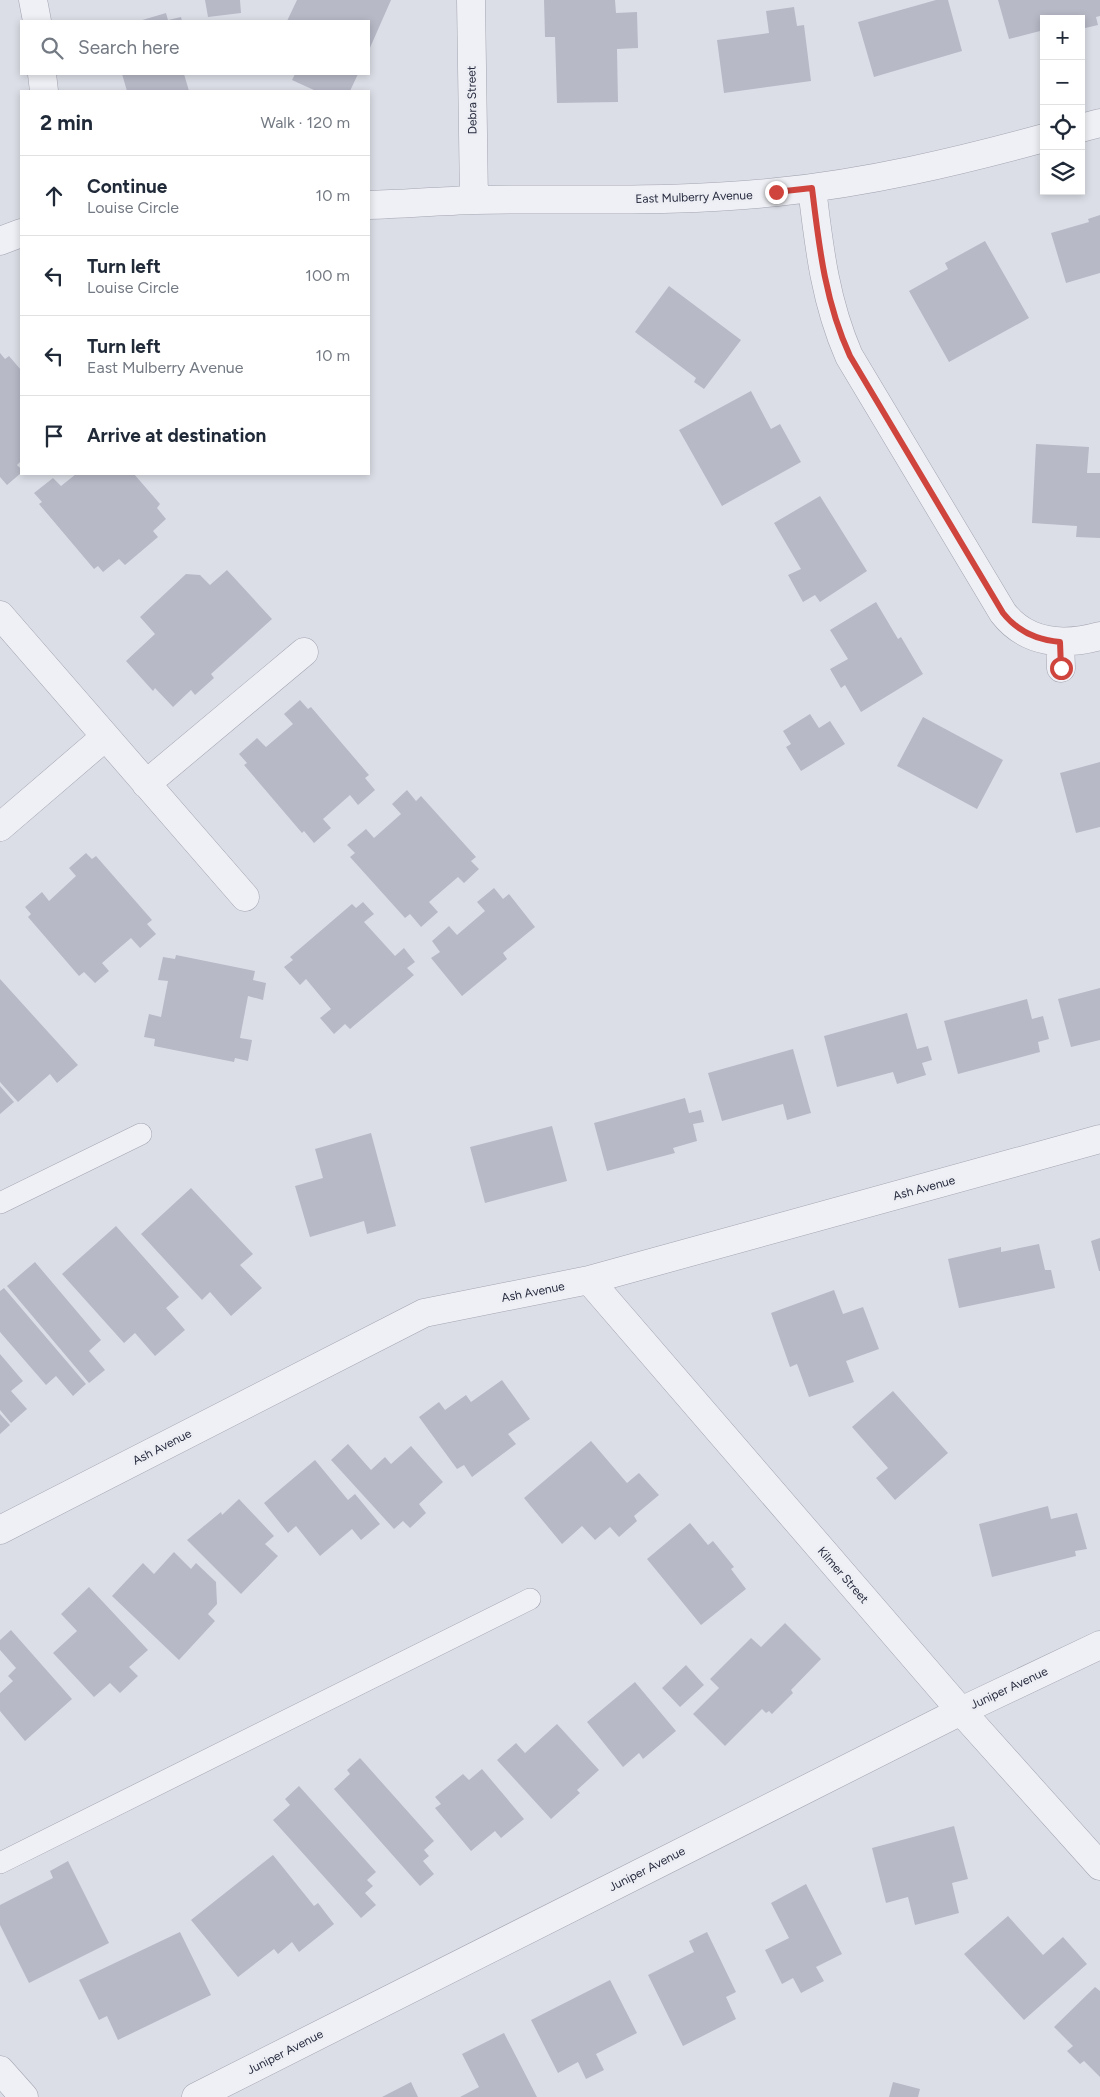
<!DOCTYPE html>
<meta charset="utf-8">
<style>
:root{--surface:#fff;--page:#f2f2f3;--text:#1f2937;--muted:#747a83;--line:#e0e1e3}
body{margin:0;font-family:Figtree,sans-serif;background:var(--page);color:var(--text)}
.controls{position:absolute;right:15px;top:15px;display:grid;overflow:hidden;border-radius:0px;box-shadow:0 2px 8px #0003}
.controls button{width:45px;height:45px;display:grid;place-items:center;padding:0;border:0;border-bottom:1px solid var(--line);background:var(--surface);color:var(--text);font:25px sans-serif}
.stop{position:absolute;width:15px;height:15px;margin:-11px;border:4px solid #cf453e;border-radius:50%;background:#fff}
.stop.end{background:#cf453e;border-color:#fff;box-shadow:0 1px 5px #0008}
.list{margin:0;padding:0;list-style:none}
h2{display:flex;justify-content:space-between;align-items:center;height:65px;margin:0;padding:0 20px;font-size:21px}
h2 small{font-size:16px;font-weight:400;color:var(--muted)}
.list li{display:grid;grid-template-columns:32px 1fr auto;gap:15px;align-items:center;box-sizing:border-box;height:80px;padding:0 20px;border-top:1px solid var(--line)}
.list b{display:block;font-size:19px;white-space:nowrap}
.list p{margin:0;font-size:16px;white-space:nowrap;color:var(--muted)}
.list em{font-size:16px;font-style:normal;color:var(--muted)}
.icon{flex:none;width:28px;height:28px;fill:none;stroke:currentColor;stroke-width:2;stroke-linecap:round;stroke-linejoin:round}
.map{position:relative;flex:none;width:1100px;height:2097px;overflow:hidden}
.search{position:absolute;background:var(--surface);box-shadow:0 2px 8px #0003;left:20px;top:20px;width:350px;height:55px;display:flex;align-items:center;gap:12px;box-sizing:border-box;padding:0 18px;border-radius:0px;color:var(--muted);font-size:19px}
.panel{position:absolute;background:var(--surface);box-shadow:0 2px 8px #0003;left:20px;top:90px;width:350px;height:385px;border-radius:0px}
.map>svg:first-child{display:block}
.building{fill:#b7b9c6}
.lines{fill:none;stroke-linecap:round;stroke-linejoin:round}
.lane-casing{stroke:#a2a4b1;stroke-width:22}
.street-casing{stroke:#a2a4b1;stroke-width:29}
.lane{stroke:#eff0f5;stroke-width:21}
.street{stroke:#eff0f5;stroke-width:28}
.route{stroke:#cf453e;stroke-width:6}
.labels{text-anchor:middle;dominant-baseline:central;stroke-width:5;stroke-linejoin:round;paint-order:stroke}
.street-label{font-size:12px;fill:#262a3d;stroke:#eceef4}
</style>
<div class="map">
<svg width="1100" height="2097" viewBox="0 0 1100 2097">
<rect width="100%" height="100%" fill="#dcdee7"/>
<path class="building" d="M 205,0 L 240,0 L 241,13 L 208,17 Z
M 297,0 L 391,0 L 369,50 L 369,21 L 287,21 Z
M 544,0 L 615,0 L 616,13 L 637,12 L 638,48 L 617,49 L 618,102 L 557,103 L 555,37 L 545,37 Z
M 936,0 L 948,0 L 962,51 L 874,77 L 858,22 Z
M 998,0 L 1100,0 L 1100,16 L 1096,17 L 1098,25 L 1081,29 L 1081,19 L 1044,19 L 1044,30 L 1009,39 Z
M 794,7 L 797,26 L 804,25 L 811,81 L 724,93 L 717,40 L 769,33 L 766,11 Z
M 166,13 L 168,20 L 181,17 L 182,21 L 139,21 Z
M 122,74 L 184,74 L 189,91 L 127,91 Z
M 295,74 L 358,74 L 350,91 L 316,91 L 292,80 Z
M 1100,215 L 1100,273 L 1066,283 L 1051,233 L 1089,222 L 1088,219 Z
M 985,241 L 1029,318 L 949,362 L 909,291 L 948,269 L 945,263 Z
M 669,286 L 741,340 L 704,389 L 694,382 L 696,378 L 635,332 Z
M 0,353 L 5,359 L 9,356 L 21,370 L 21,461 L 17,465 L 21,469 L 21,473 L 7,485 L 0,477 Z
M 751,391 L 771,429 L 780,424 L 801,462 L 722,506 L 679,430 Z
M 1036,444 L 1089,447 L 1087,473 L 1100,473 L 1100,538 L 1076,537 L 1077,526 L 1032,523 Z
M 76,474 L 134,474 L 160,504 L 157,508 L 166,519 L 153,531 L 158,537 L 125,565 L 119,559 L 103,572 L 98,566 L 94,569 L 39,504 L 42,502 L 34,493 L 53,478 L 61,486 Z
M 820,496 L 867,571 L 820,602 L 815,595 L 803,602 L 788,575 L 801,569 L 774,523 Z
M 227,570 L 272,619 L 211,674 L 214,678 L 195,695 L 191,690 L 173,707 L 155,688 L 153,691 L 126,661 L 155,634 L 140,617 L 186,574 L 200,575 L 210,585 Z
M 876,602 L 898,639 L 901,637 L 923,674 L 861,712 L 845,685 L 841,688 L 830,669 L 848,659 L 830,630 Z
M 300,700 L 308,709 L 311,707 L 369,775 L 365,778 L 375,790 L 358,805 L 350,795 L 323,819 L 331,828 L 314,843 L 304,831 L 302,833 L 244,765 L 247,763 L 239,754 L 257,738 L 266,747 L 293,724 L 284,714 Z
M 810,714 L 819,728 L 830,721 L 845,744 L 801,771 L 786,747 L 791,744 L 783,731 Z
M 923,717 L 1003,760 L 977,809 L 897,766 Z
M 1100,762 L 1100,827 L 1076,833 L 1060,773 Z
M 407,790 L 416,801 L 421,796 L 476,857 L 471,861 L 479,869 L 464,883 L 458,877 L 429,902 L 438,912 L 421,927 L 410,914 L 405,918 L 350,857 L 355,853 L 347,845 L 366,829 L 374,838 L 401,814 L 392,804 Z
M 86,853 L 92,859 L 96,856 L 152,920 L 147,924 L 156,934 L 140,948 L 131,938 L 102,963 L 109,971 L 95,983 L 84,972 L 79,976 L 28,917 L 31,914 L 25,907 L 42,892 L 49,901 L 76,876 L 69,868 Z
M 494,888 L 503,899 L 509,894 L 535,927 L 503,953 L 507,959 L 462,996 L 431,958 L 440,952 L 432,941 L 449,926 L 457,935 L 485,911 L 477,902 Z
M 363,902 L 374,914 L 364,922 L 395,956 L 404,948 L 415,962 L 407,968 L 414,975 L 350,1029 L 345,1024 L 334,1034 L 320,1018 L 331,1009 L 306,979 L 300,985 L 284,967 L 293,960 L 290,957 L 352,904 L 356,908 Z
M 176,955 L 255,971 L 253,980 L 266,983 L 263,1000 L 248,996 L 240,1038 L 252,1040 L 248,1061 L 235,1058 L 234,1062 L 154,1046 L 155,1039 L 144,1037 L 149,1014 L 161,1017 L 168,981 L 158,980 L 163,957 L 175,959 Z
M 0,979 L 78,1065 L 57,1083 L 50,1074 L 18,1102 L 0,1082 Z
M 1100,988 L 1100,1040 L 1071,1047 L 1058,999 Z
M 1027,999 L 1032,1019 L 1043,1016 L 1049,1039 L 1038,1042 L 1040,1052 L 958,1074 L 944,1021 Z
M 907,1013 L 917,1049 L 928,1046 L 932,1060 L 922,1063 L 926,1075 L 897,1084 L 893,1072 L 837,1087 L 824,1036 Z
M 793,1049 L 811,1113 L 787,1120 L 783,1104 L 722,1121 L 708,1073 Z
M 0,1086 L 14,1102 L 0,1114 Z
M 685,1098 L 689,1113 L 701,1110 L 704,1122 L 693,1124 L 697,1141 L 673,1148 L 675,1153 L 607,1171 L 594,1123 Z
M 552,1126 L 567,1181 L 485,1203 L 470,1147 Z
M 371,1133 L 396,1226 L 367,1234 L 364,1221 L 310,1237 L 295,1186 L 323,1178 L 315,1149 Z
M 191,1188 L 253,1254 L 240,1265 L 262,1288 L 231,1316 L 210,1292 L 202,1300 L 141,1234 Z
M 116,1226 L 179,1297 L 166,1308 L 185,1330 L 155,1356 L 135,1333 L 124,1343 L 62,1274 Z
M 1100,1238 L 1100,1271 L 1099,1271 L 1091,1241 Z
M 1039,1244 L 1045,1270 L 1051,1270 L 1055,1288 L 959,1308 L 948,1259 L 1001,1247 L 1001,1252 Z
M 35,1262 L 101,1340 L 89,1351 L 105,1370 L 89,1383 L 7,1286 Z
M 4,1288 L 86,1384 L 73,1396 L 56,1376 L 46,1385 L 0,1332 L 0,1291 Z
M 834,1290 L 843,1314 L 863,1307 L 879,1349 L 846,1361 L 854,1382 L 809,1397 L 797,1364 L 790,1367 L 771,1313 Z
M 0,1354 L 23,1381 L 11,1391 L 27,1409 L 11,1423 L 0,1410 Z
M 502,1380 L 530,1419 L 508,1434 L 516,1444 L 472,1477 L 464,1465 L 457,1469 L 419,1417 L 439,1402 L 445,1410 L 466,1395 L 471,1402 Z
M 893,1391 L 948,1453 L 895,1500 L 876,1478 L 888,1468 L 852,1427 Z
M 0,1414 L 10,1425 L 0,1434 Z
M 591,1441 L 627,1483 L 639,1473 L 659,1495 L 634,1516 L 637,1521 L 619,1537 L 610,1527 L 595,1540 L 582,1526 L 562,1544 L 524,1498 Z
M 348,1444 L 371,1470 L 385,1457 L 391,1464 L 411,1446 L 443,1482 L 419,1504 L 426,1513 L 410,1528 L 403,1521 L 394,1529 L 331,1460 Z
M 315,1460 L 348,1500 L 355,1494 L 380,1524 L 361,1540 L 352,1529 L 320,1556 L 296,1526 L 288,1533 L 264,1503 Z
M 239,1499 L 274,1536 L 265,1544 L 278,1556 L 241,1594 L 187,1540 L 221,1512 L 222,1515 Z
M 1048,1506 L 1051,1519 L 1077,1513 L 1087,1549 L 1075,1551 L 1076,1556 L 992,1577 L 979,1524 Z
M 690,1523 L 708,1545 L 713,1541 L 734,1567 L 731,1569 L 746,1589 L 701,1625 L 647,1559 Z
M 174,1552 L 191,1569 L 196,1563 L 216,1582 L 217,1604 L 208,1614 L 215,1621 L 179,1660 L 112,1596 L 143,1563 L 154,1574 Z
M 89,1587 L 148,1650 L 129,1667 L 138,1676 L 120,1693 L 110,1683 L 94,1697 L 53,1653 L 77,1631 L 61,1614 Z
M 785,1623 L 821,1659 L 791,1690 L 793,1693 L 772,1714 L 769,1711 L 766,1713 L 762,1709 L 725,1746 L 693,1714 L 719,1688 L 710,1679 L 751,1638 L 761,1647 Z
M 11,1630 L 72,1699 L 25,1741 L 0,1711 L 0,1693 L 13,1681 L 8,1676 L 16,1668 L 0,1650 L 0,1640 Z
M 686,1665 L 704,1685 L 680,1707 L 662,1688 Z
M 635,1682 L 676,1731 L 643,1759 L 639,1753 L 623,1767 L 587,1722 Z
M 557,1724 L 599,1770 L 577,1790 L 580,1793 L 551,1819 L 497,1760 L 516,1743 L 525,1753 Z
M 360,1758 L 434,1841 L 424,1850 L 429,1856 L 423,1861 L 434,1874 L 420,1886 L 334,1789 L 350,1774 L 347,1770 Z
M 482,1769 L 524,1819 L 501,1838 L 495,1831 L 471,1851 L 435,1808 L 441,1804 L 435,1797 L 463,1774 L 469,1780 Z
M 299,1786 L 376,1872 L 367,1880 L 373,1886 L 365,1893 L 376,1905 L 361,1918 L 273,1820 L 290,1805 L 285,1799 Z
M 954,1826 L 968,1879 L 952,1883 L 959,1913 L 915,1925 L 908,1897 L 886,1903 L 872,1848 Z
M 273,1855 L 314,1906 L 318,1903 L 334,1924 L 299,1952 L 292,1942 L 278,1954 L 274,1949 L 238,1977 L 191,1920 Z
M 68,1861 L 109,1943 L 29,1983 L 0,1925 L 0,1905 L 53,1878 L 50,1871 Z
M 806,1884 L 842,1954 L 816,1967 L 824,1981 L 801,1993 L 793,1978 L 782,1984 L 765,1950 L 789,1938 L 771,1903 Z
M 1008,1916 L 1043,1955 L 1063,1937 L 1087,1964 L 1024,2020 L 964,1954 Z
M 180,1932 L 211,1995 L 118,2040 L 107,2016 L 99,2020 L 79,1980 Z
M 707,1932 L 736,1992 L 726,1997 L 736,2019 L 683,2046 L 648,1975 L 694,1952 L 689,1941 Z
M 610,1980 L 637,2033 L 596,2054 L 604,2070 L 586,2079 L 578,2062 L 558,2073 L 531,2020 Z
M 1095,1987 L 1100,1991 L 1100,2077 L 1084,2061 L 1080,2064 L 1067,2051 L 1073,2046 L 1054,2027 Z
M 504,2033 L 537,2097 L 460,2097 L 479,2087 L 462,2054 Z
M 411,2082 L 418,2097 L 382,2097 Z
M 893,2082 L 920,2089 L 918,2097 L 889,2097 Z"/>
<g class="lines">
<defs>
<path id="lane" d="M 0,1203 L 141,1134
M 0,1863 L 530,1599"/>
<path id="street" d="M 33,0 L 37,21
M 471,0 L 474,200
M 42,74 L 44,91
M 1081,128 L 1100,123
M 812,188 C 819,247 825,301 849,356 L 1003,613 C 1027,644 1064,646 1100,636
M 369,205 C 404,204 439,201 475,200 C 575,198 676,203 777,192 C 867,183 956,162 1044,138
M 0,241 L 21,233
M 0,615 L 245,897
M 1060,642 L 1061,668
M 146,784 L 304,652
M 0,827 L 105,737
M 589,1280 L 961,1711 L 1100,1866
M 0,1530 L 424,1313 L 589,1280 L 1100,1139
M 0,2070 L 24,2097
M 196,2097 L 961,1711 L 1100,1645"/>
</defs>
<use href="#lane" class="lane-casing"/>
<use href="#street" class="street-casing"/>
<use href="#lane" class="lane"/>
<use href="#street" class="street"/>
</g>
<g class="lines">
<path class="route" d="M 776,192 L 812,188 C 819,246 825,302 850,356 L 1003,613 C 1018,632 1037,640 1060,642 L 1061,668"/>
</g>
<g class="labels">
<g class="street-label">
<text transform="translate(472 100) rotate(-91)">Debra Street</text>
<text transform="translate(694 197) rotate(-2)">East Mulberry Avenue</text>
<text transform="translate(924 1188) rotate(-15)">Ash Avenue</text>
<text transform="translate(533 1292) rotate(-11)">Ash Avenue</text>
<text transform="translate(162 1447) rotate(-27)">Ash Avenue</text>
<text transform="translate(843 1575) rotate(49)">Kilmer Street</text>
<text transform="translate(1009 1688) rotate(-25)">Juniper Avenue</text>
<text transform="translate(647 1869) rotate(-27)">Juniper Avenue</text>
<text transform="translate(285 2052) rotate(-27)">Juniper Avenue</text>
</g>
</g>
</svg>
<div class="controls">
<button>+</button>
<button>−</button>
<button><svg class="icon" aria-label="locate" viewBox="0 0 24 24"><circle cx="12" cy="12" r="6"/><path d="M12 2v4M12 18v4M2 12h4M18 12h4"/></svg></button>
<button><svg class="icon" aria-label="layers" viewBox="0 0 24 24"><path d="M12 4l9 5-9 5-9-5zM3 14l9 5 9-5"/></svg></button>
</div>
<div class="stop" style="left:1061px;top:668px"></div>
<div class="stop end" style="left:776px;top:192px"></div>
<div class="search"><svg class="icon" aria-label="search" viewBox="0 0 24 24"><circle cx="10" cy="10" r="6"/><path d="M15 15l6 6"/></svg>Search here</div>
<section class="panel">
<h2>2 min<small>Walk · 120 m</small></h2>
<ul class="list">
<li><svg class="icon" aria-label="ahead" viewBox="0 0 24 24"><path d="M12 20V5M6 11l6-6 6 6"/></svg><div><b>Continue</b><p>Louise Circle</p></div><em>10 m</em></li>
<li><svg class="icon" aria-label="left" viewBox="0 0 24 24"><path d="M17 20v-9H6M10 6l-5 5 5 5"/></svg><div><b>Turn left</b><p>Louise Circle</p></div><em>100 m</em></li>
<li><svg class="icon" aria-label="left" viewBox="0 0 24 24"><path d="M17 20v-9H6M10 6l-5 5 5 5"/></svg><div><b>Turn left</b><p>East Mulberry Avenue</p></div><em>10 m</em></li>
<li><svg class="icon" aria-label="arrive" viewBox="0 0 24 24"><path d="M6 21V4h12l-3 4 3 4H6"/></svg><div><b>Arrive at destination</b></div></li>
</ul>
</section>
</div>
